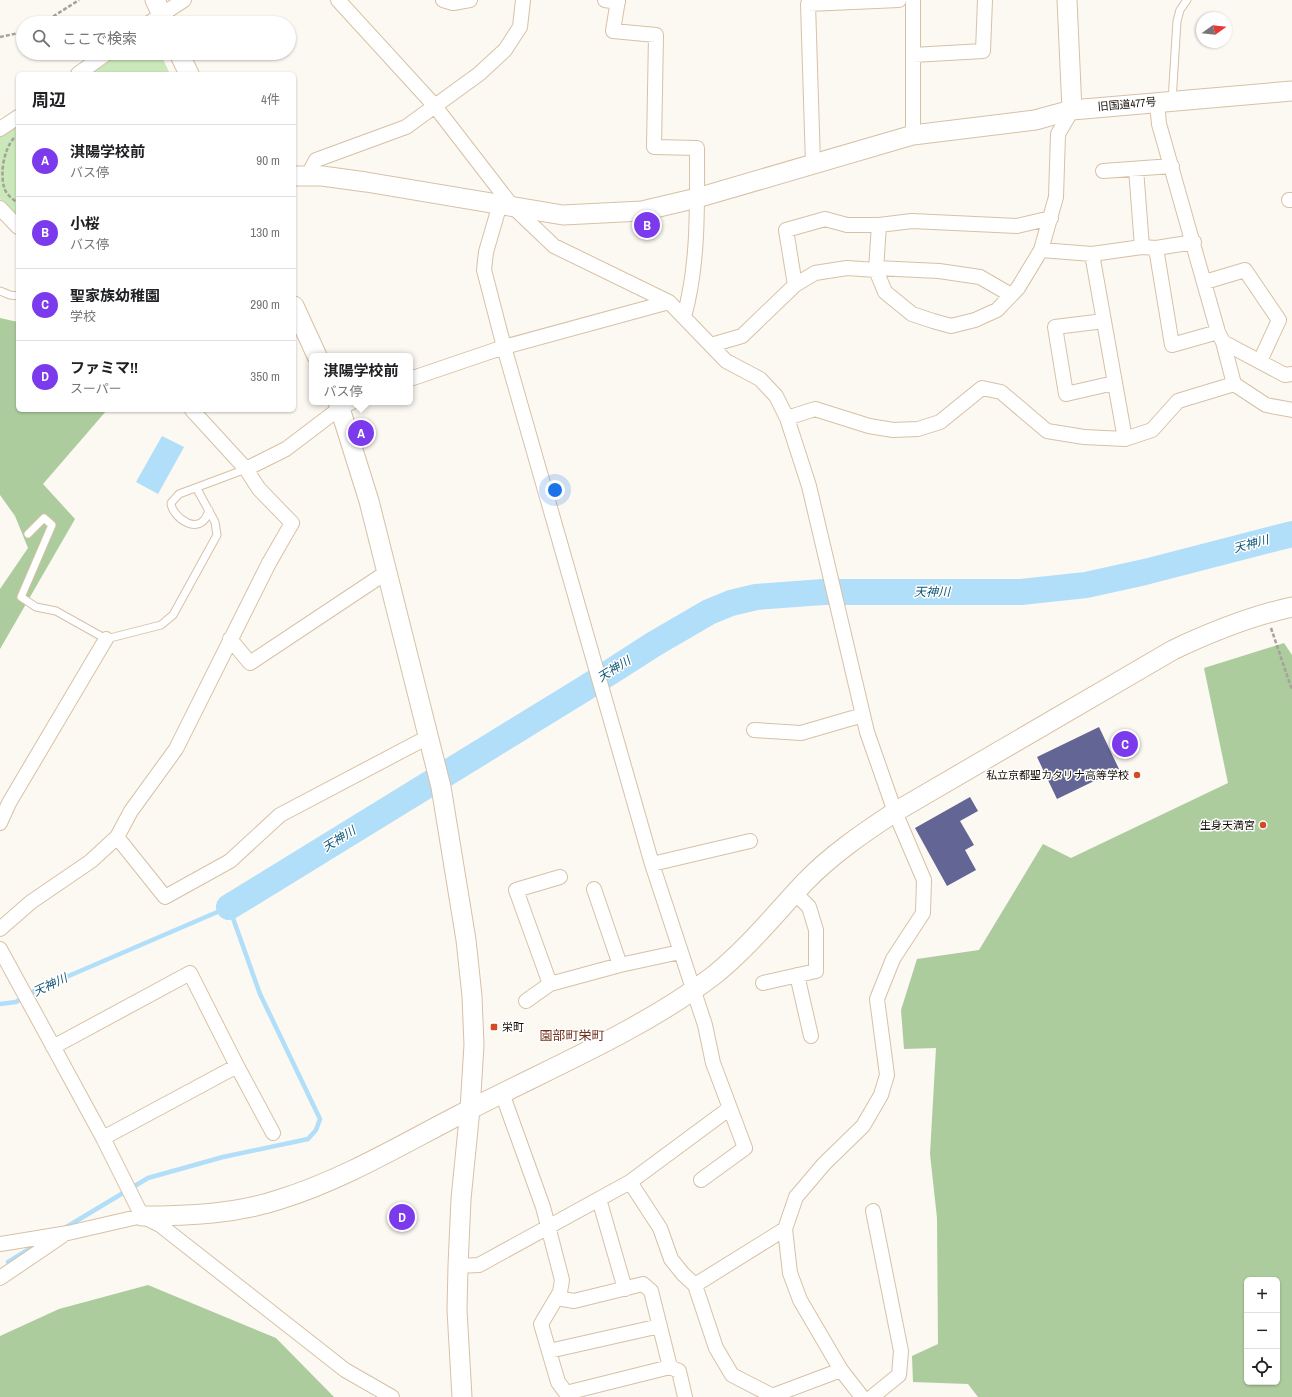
<!DOCTYPE html>
<html lang="ja">
<meta charset="utf-8">
<style>
:root{--surface:#fff;--page:#f6f6f6;--text:#202124;--muted:#757577;--line:#e0e0e0;--accent:#7c3aed}
body{margin:0;font-family:"Archivo Narrow","Noto Sans JP",sans-serif;background:var(--page);color:var(--text)}
.controls{position:absolute;right:12px;bottom:12px;display:grid;overflow:hidden;border-radius:6px;box-shadow:0 1px 3px #0004}
.controls button{width:36px;height:36px;display:grid;place-items:center;padding:0;border:0;border-bottom:1px solid var(--line);background:var(--surface);color:var(--text);font:20px sans-serif}
.compass{position:absolute;left:1196px;top:12px;width:36px;height:36px;border-radius:50%;background:var(--surface);box-shadow:0 1px 3px #0004;rotate:75deg}
.you{position:absolute;left:555px;top:490px;width:14px;height:14px;margin:-10px;border:3px solid #fff;border-radius:50%;background:#1a73e8;box-shadow:0 0 0 6px #1a73e833}
.badge{display:grid;place-items:center;width:26px;height:26px;border-radius:50%;background:var(--accent);color:#fff;font-size:13px;font-weight:700}
.pin{position:absolute;translate:-50% -50%;border:2px solid #fff;box-shadow:0 1px 4px #0006}
.popup{position:absolute;left:309px;top:353px;width:104px;height:52px;box-sizing:border-box;display:grid;place-content:center;border-radius:6px;background:var(--surface);filter:drop-shadow(0 1px 3px #0005);font-size:13px;white-space:nowrap;color:var(--muted)}
.popup b{font-size:15px;color:var(--text)}
.popup::after{content:'';position:absolute;left:50%;top:100%;margin-left:-8px;border:8px solid transparent;border-top-color:var(--surface)}
.list{margin:0;padding:0;list-style:none}
h2{display:flex;justify-content:space-between;align-items:center;height:52px;margin:0;padding:0 16px;font-size:17px}
h2 small{font-size:13px;font-weight:400;color:var(--muted)}
.list li{display:grid;grid-template-columns:26px 1fr auto;gap:12px;align-items:center;box-sizing:border-box;height:72px;padding:0 16px;border-top:1px solid var(--line)}
.list b{display:block;font-size:15px;white-space:nowrap}
.list p{margin:0;font-size:13px;white-space:nowrap;color:var(--muted)}
.list em{font-size:13px;font-style:normal;color:var(--muted)}
.icon{flex:none;width:22px;height:22px;fill:none;stroke:currentColor;stroke-width:2;stroke-linecap:round;stroke-linejoin:round}
.map{position:relative;flex:none;width:1292px;height:1397px;overflow:hidden}
.search{position:absolute;background:var(--surface);box-shadow:0 1px 3px #0004;left:16px;top:16px;width:280px;height:44px;display:flex;align-items:center;gap:10px;box-sizing:border-box;padding:0 14px;border-radius:22px;color:var(--muted);font-size:15px}
.panel{position:absolute;background:var(--surface);box-shadow:0 1px 3px #0004;left:16px;top:72px;width:280px;height:340px;border-radius:6px}
.map>svg:first-child{display:block}
.green{fill:#cae8ba}
.forest{fill:#accc9d;fill-rule:evenodd}
.water{fill:#b1def8}
.lines{fill:none;stroke-linecap:round;stroke-linejoin:round}
.stream{stroke:#b1def8;stroke-width:4.5}
.river{stroke:#b1def8;stroke-width:26}
.building{fill:#636594}
.lane-casing{stroke:#d7c1a6;stroke-width:9}
.street-casing{stroke:#d7c1a6;stroke-width:16}
.secondary-casing{stroke:#d7c1a6;stroke-width:21}
.path{stroke:#a6a19a;stroke-width:2.5;stroke-dasharray:4 2;stroke-linecap:butt}
.lane{stroke:#fff;stroke-width:7}
.street{stroke:#fff;stroke-width:14}
.secondary{stroke:#fff;stroke-width:19}
.poi-dot{fill:#d44b23;stroke:#fff;stroke-width:1.5}
.labels{text-anchor:middle;dominant-baseline:central;stroke-width:3;stroke-linejoin:round;paint-order:stroke}
.street-label{font-size:11px;fill:#150e05;stroke:#fff}
.poi-label{font-size:11px;fill:#150e05;stroke:#fff;text-anchor:end}
.water-label{font-size:12px;font-style:italic;fill:#0f5776;stroke:#fff}
.quarter-label{font-size:13px;fill:#74311e;stroke:#fff}
</style>
<div class="map">
<svg width="1292" height="1397" viewBox="0 0 1292 1397">
<rect width="100%" height="100%" fill="#fcf8f2"/>
<path class="green" d="M 116,53 L 160,53 L 170,74 L 86,74 Z
M 18,122 L 18,218 L 0,199 L 0,135 Z"/>
<path class="forest" d="M 0,318 L 18,322 L 18,410 L 107,410 L 43,484 L 75,519 L 0,649 L 0,589 L 28,548 L 15,516 L 0,495 Z
M 1284,643 L 1292,655 L 1292,1397 L 978,1397 L 968,1384 L 913,1382 L 912,1356 L 938,1344 L 937,1218 L 930,1154 L 936,1048 L 904,1049 L 901,1010 L 917,959 L 979,950 L 1043,844 L 1071,858 L 1228,783 L 1204,668 ZM 1247,1280 L 1277,1280 L 1277,1382 L 1247,1382 Z
M 148,1285 L 276,1338 L 334,1397 L 0,1397 L 0,1336 L 59,1309 Z"/>
<path class="water" d="M 162,436 L 184,447 L 158,494 L 136,482 Z"/>
<g class="lines">
<path class="stream" d="M 0,1004 L 16,1002 L 36,990 L 229,907 L 260,994 L 320,1119 L 316,1130 L 308,1139 L 223,1157 L 148,1178 L 63,1229
M 8,1262 L 39,1243"/>
<path class="river" d="M 229,907 L 587,687 L 654,644 L 709,612 L 731,603 L 756,597 L 823,592 L 1021,592 L 1086,585 L 1145,572 L 1292,534"/>
</g>
<path class="building" d="M 1099,727 L 1119,769 L 1057,799 L 1037,757 Z
M 970,797 L 978,811 L 960,821 L 974,845 L 965,850 L 976,870 L 947,886 L 915,828 Z"/>
<g class="lines">
<defs>
<path id="lane" d="M 1172,101 L 1177,21 L 1180,10 L 1187,0
M 0,291 L 10,295 L 18,296
M 209,510 C 201,540 171,516 171,503 L 179,494 L 246,469
M 28,534 L 44,518 L 52,525 L 21,597 L 36,607 L 56,611 L 106,639 L 161,625 L 173,615 L 217,535 L 215,522 L 197,489"/>
<path id="street" d="M 338,0 L 434,105 L 512,206 L 554,246 L 669,302 L 726,361 L 760,379 L 776,396 L 787,418 L 809,486 L 867,732 L 895,812 L 924,880 L 923,913 L 893,959 L 877,999 L 887,1075 L 881,1095 L 863,1126 L 824,1164 L 796,1197 L 785,1229 L 790,1273 L 800,1300 L 841,1370 L 862,1397
M 443,0 L 453,3 L 470,0
M 605,0 L 618,2
M 618,0 L 613,31 L 656,35 L 654,147 L 697,148 C 697,204 699,263 684,317
M 913,0 L 913,135
M 149,23 L 184,0
M 913,55 L 983,51 L 985,0
M 78,74 L 107,53
M 1157,102 L 1159,124 L 1218,332 L 1223,342 L 1234,384 L 1266,405 L 1292,410
M 0,129 L 18,117
M 813,164 L 808,4 L 899,0
M 1136,169 L 1142,247
M 1103,171 L 1172,166
M 308,175 L 316,160 L 406,127 L 479,74 L 505,50 L 520,27 L 523,0
M 1289,200 L 1292,200
M 500,204 L 486,252 L 484,270 L 504,347 L 652,864 L 705,1025 L 713,1063 L 745,1148 L 701,1180
M 0,208 L 18,227
M 1156,248 L 1172,345 L 1218,332
M 1041,250 L 1092,254
M 876,268 L 939,271 L 980,277 L 1011,295
M 876,270 L 879,225 L 912,221 L 1017,226 L 1051,218
M 1205,282 L 1245,270 L 1279,320 L 1260,361
M 795,285 L 786,230 L 825,219 L 847,225 L 879,225
M 1104,321 L 1055,327 L 1066,394 L 1114,383
M 1223,342 L 1285,375 L 1292,374
M 711,345 L 742,336 L 795,285 L 815,273 L 847,268 L 876,270 L 885,292 L 912,314 L 933,321 L 951,326 L 975,320 L 997,310 L 1018,288 L 1041,250 L 1056,197 L 1058,134 L 1072,110
M 410,379 L 504,347 L 669,302
M 787,418 L 815,409 L 869,426 L 893,430 L 918,429 L 940,422 L 982,388 L 1001,392 L 1047,431 L 1084,437 L 1125,439 L 1152,430 L 1178,401 L 1234,384
M 1125,439 L 1092,254 L 1142,247 L 1156,248 L 1194,242
M 246,469 L 286,449 L 340,408 L 352,402
M 230,639 L 250,663 L 387,572
M 754,730 L 801,733 L 863,715
M 0,823 L 9,803 L 106,639
M 117,837 L 165,897 L 230,861 L 280,815 L 428,737
M 652,864 L 750,841
M 594,889 L 620,965
M 0,929 L 31,902 L 91,861 L 117,837 L 131,811 L 176,749 L 269,563 L 292,523 L 259,489 L 246,469 L 192,410
M 0,949 L 103,1138 L 142,1216
M 797,975 L 811,1036
M 763,983 L 816,971 L 816,930 L 809,907 L 795,893
M 550,984 L 516,890 L 560,877
M 526,1001 L 550,984 L 620,965 L 680,952
M 53,1047 L 190,973 L 237,1066 L 273,1133
M 502,1093 L 543,1207 L 562,1280 L 560,1292 L 541,1324 L 558,1382 L 569,1397
M 103,1138 L 237,1066
M 630,1182 L 660,1228 L 671,1259 L 683,1274 L 695,1285 L 716,1348 L 732,1375 L 771,1395
M 599,1199 L 625,1289
M 0,1244 L 68,1233 L 142,1216 L 160,1225 L 345,1370 L 392,1397
M 458,1266 L 479,1265 L 630,1182 L 730,1108
M 0,1278 L 62,1236
M 695,1285 L 785,1229
M 557,1298 L 574,1301 L 643,1284 L 651,1291 L 670,1367
M 549,1351 L 660,1326
M 566,1393 L 670,1367 L 679,1371 L 685,1397
M 769,1397 L 841,1370
M 872,1397 L 899,1375 L 901,1351 L 873,1211"/>
<path id="secondary" d="M 155,0 L 166,23
M 1067,0 L 1072,110
M 179,53 L 189,74
M 294,176 L 322,176 L 366,182 L 563,215 L 642,211 L 697,198 L 913,135 L 1035,120 L 1072,110 L 1292,91
M 294,306 L 317,356
M 338,402 L 369,501 L 441,787 L 466,940 L 472,996 L 474,1045 L 470,1109 L 461,1199 L 458,1266 L 457,1310 L 462,1397
M 142,1216 C 189,1216 236,1214 281,1199 C 348,1178 409,1140 471,1109 C 550,1068 642,1030 713,976 C 747,949 775,914 805,882 C 831,855 863,833 895,812 L 1173,650 C 1211,632 1251,616 1292,607"/>
</defs>
<use href="#lane" class="lane-casing"/>
<use href="#street" class="street-casing"/>
<use href="#secondary" class="secondary-casing"/>
<path class="path" d="M 43,23 L 79,0
M 0,37 L 23,32
M 14,138 C 4,149 0,172 4,187 C 5,193 13,200 18,203
M 1271,628 L 1292,690"/>
<use href="#lane" class="lane"/>
<use href="#street" class="street"/>
<use href="#secondary" class="secondary"/>
</g>
<g class="poi-dot">
<circle cx="1137" cy="775" r="4"/>
<circle cx="1263" cy="825" r="4"/>
<rect x="490" y="1023" width="8" height="8" rx="2"/>
</g>
<g class="labels">
<g class="street-label">
<text transform="translate(1127 104) rotate(-5)">旧国道477号</text>
</g>
<g class="poi-label">
<text x="1129" y="775">私立京都聖カタリナ高等学校</text>
<text x="1255" y="825">生身天満宮</text>
<text x="502" y="1027" text-anchor="start">栄町</text>
</g>
<g class="water-label">
<text transform="translate(1251 544) rotate(-15)">天神川</text>
<text x="932" y="592">天神川</text>
<text transform="translate(614 669) rotate(-32)">天神川</text>
<text transform="translate(339 839) rotate(-32)">天神川</text>
<text transform="translate(50 985) rotate(-25)">天神川</text>
</g>
<g class="quarter-label">
<text x="572" y="1035">園部町栄町</text>
</g>
</g>
</svg>
<div class="controls">
<button>+</button>
<button>−</button>
<button><svg class="icon" aria-label="locate" viewBox="0 0 24 24"><circle cx="12" cy="12" r="6"/><path d="M12 2v4M12 18v4M2 12h4M18 12h4"/></svg></button>
</div>
<svg class="compass" viewBox="-18 -18 36 36"><path d="M0-13l5 13h-10z" fill="#e53935"/><path d="M0 13l5-13h-10z" fill="#757577"/></svg>
<div class="you"></div>
<div class="pin badge" style="left:361px;top:433px">A</div>
<div class="popup"><b>淇陽学校前</b>バス停</div>
<div class="pin badge" style="left:647px;top:225px">B</div>
<div class="pin badge" style="left:1125px;top:744px">C</div>
<div class="pin badge" style="left:402px;top:1217px">D</div>
<div class="search"><svg class="icon" aria-label="search" viewBox="0 0 24 24"><circle cx="10" cy="10" r="6"/><path d="M15 15l6 6"/></svg>ここで検索</div>
<section class="panel">
<h2>周辺<small>4件</small></h2>
<ul class="list">
<li><span class="badge">A</span><div><b>淇陽学校前</b><p>バス停</p></div><em>90 m</em></li>
<li><span class="badge">B</span><div><b>小桜</b><p>バス停</p></div><em>130 m</em></li>
<li><span class="badge">C</span><div><b>聖家族幼稚園</b><p>学校</p></div><em>290 m</em></li>
<li><span class="badge">D</span><div><b>ファミマ!!</b><p>スーパー</p></div><em>350 m</em></li>
</ul>
</section>
</div>
